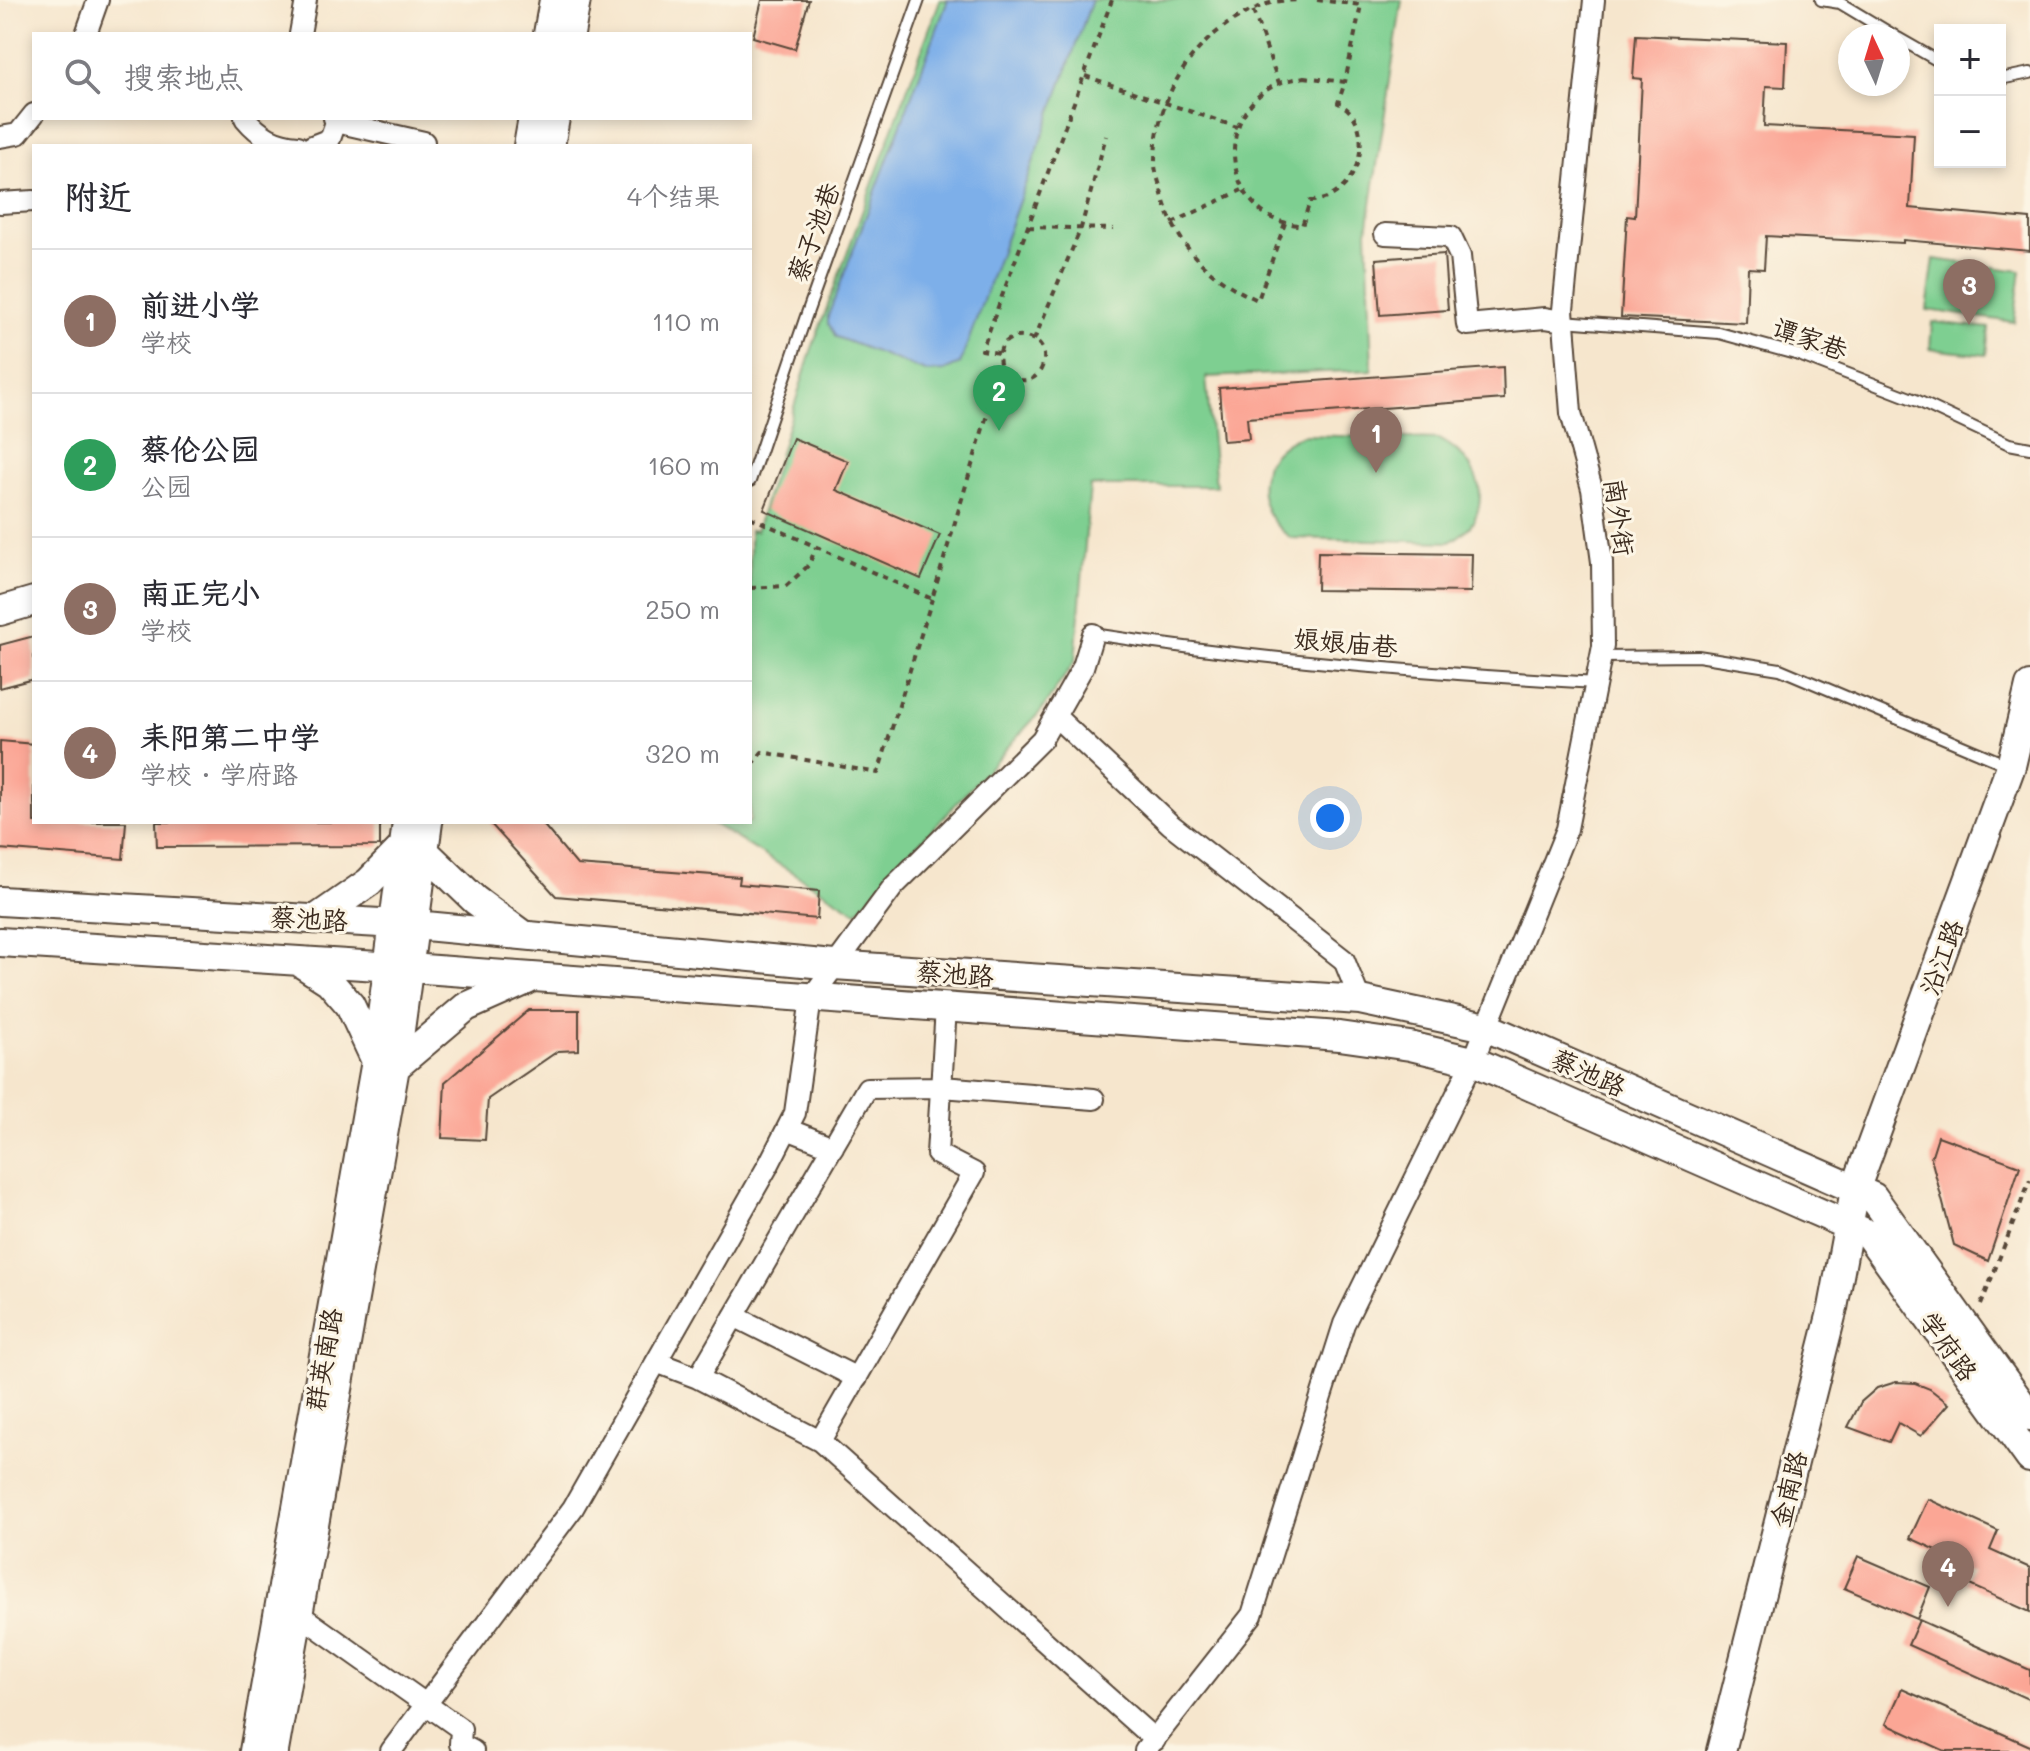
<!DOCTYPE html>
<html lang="zh">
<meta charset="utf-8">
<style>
:root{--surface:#fff;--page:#f2f2f3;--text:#2b2b33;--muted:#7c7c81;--line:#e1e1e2;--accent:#d1495b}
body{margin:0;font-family:Mali,"LXGW WenKai TC",sans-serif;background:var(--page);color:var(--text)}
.controls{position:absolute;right:24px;top:24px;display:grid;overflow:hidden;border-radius:0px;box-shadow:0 4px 12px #0003}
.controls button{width:72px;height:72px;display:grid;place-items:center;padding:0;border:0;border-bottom:2px solid var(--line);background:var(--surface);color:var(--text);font:40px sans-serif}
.compass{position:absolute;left:1838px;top:24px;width:72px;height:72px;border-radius:50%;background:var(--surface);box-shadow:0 4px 12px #0003;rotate:356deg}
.you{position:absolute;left:1330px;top:818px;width:28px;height:28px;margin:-20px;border:6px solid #fff;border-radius:50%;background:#1a73e8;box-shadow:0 0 0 12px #1a73e833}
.badge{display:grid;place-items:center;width:52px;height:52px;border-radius:50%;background:var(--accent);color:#fff;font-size:26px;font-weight:700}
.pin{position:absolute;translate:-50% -66px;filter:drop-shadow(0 2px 4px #0008)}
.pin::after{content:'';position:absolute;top:42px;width:28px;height:24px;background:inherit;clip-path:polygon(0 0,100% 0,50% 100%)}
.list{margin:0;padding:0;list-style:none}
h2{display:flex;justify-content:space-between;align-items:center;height:104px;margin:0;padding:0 32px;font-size:34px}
h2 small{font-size:26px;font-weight:400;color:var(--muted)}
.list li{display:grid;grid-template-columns:52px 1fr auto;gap:24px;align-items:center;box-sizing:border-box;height:144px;padding:0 32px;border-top:2px solid var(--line)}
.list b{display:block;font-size:30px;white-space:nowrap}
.list p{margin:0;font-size:26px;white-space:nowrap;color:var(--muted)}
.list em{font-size:26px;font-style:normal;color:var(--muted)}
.icon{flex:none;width:44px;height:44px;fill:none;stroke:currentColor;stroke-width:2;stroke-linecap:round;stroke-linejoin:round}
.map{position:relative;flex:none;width:2030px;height:1751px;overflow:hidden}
.search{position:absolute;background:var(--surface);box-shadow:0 4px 12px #0003;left:32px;top:32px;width:720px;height:88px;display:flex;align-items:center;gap:20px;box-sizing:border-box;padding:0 28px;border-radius:0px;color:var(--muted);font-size:30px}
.panel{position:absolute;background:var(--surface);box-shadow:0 4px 12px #0003;left:32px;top:144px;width:720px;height:680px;border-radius:0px}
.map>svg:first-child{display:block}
.green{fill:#7ecf91;stroke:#5c7c58;stroke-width:2}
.water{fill:#7dafe9;stroke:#5c6c84;stroke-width:2}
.building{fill:#fba695}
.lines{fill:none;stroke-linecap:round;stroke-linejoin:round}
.lane-casing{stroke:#574638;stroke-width:14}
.street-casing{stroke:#574638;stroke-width:24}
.secondary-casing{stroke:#574638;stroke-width:32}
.path{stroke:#574638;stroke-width:4;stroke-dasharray:6 6;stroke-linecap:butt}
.lane{stroke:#fff;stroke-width:10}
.street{stroke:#fff;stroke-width:20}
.secondary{stroke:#fff;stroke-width:28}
.labels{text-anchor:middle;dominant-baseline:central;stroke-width:6;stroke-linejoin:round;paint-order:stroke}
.street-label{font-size:26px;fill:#3b2a1e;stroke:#fcf5e5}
</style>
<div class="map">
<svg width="2030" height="1751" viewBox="0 0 2030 1751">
<rect width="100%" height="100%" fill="#fcf5e5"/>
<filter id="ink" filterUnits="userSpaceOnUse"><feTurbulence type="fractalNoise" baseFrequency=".0125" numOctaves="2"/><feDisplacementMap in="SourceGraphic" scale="16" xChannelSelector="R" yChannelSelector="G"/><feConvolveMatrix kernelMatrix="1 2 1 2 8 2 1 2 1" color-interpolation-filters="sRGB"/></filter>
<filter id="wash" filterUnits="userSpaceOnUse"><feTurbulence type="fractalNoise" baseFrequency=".006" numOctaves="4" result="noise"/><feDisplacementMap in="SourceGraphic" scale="32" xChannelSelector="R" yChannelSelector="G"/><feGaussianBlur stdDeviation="1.8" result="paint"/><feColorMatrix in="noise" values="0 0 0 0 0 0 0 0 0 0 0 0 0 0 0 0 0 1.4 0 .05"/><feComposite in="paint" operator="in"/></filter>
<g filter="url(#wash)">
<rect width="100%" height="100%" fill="#f6e6cd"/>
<path class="green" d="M 940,0 L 1402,0 L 1367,231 L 1372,370 L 1206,377 L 1216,486 L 1090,486 L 1075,661 L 1041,711 L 857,912 L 710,822 L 750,822 L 750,530 L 756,531 L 811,351 Z
M 1934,259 L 2021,271 L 2014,322 L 1927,310 Z
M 1932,322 L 1989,328 L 1986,355 L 1930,349 Z
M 1303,435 L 1439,439 C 1468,454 1491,486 1474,520 C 1469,530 1459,536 1450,542 L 1291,538 C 1248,509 1252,452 1303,435 Z"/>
<path class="water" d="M 948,0 L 1092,0 L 960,364 L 944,371 L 928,372 L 836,337 L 828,323 L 828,316 Z"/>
<g id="blocks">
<path class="building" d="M 762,0 L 809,0 L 795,49 L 753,37 Z
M 1636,35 L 1787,42 L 1785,87 L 1766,86 L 1764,126 L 1914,134 L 1910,208 L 2030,219 L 2030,251 L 1903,240 L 1903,243 L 1766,236 L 1764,269 L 1748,268 L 1746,323 L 1621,317 L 1627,216 L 1635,217 L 1642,79 L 1633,78 Z
M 1444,254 L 1448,310 L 1380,315 L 1376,259 Z
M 1503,367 L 1504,399 L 1247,418 L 1249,439 L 1223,441 L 1219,388 Z
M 793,438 L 848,461 L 836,490 L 940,535 L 921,579 L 764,510 Z
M 1318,552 L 1472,554 L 1471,592 L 1317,590 Z
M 34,636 L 34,679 L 0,688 L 0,645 Z
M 0,741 L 34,744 L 34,822 L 126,822 L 123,859 L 0,849 Z
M 156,822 L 380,822 L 380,846 L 157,847 Z
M 489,822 L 541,822 L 577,865 L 740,877 L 739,884 L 819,891 L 817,919 L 556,896 Z
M 529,1010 L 579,1010 L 579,1050 L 558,1051 L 488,1099 L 485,1140 L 442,1138 L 445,1082 Z
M 1938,1136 L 2020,1166 L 1988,1261 L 1954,1245 L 1931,1158 Z
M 1896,1382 L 1915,1383 L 1930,1389 L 1949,1404 L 1921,1436 L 1898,1423 L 1889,1442 L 1848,1427 L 1861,1402 L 1877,1388 Z
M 1928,1499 L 1998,1531 L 1990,1550 L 2030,1568 L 2030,1612 L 1965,1583 L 1972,1566 L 1910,1538 Z
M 1858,1556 L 1930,1587 L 1917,1619 L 1844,1588 Z
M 1919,1620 L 2030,1670 L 2030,1700 L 1908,1645 Z
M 1902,1689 L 2030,1746 L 2030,1751 L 1945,1751 L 1886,1724 Z"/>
</g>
</g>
<g filter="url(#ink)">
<use href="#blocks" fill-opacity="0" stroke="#574638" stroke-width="2"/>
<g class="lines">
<defs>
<path id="lane" d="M 1821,0 L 1840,3 L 1895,36
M 1898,38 L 1940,62
M 2000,79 L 2030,73
M 1563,321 L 1719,333 L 1799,355 L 1918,401 L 2009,444 L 2030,448
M 750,481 L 805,319 L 919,0
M 1093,634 C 1260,660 1428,673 1596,683
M 1601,657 L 1698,656 L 1780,669 L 2010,766"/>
<path id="street" d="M 86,34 L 98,0
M 300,34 L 306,0
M 245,118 C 260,136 275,144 298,146
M 336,122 L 424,142 L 423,146
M 0,137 L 18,134 L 34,114
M 312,146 L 330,139 L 336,122 L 334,118
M 0,203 L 34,201
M 1385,234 L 1451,237 L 1460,256 L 1467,325 L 1545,318 L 1563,321
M 1055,716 L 1170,824 L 1344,960 L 1360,1000
M 787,1129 L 833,1147
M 734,1316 L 857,1378
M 656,1362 L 698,1378 L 820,1441 L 1155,1740
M 698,1378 L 867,1088 L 942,1087 L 1094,1099
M 820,1441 L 974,1173 L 937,1154 L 946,1007
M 300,1615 L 461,1729 L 460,1744 L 473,1751
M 391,1751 L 573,1508 L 769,1164 L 795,1113 L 811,998 L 893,887 L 1042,739 L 1083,667 L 1093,634
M 1145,1751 L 1252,1615 L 1344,1324 L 1473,1061 L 1567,829 L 1603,646 L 1602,562 L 1592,489 L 1571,413 L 1563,310 L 1594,0"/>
<path id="secondary" d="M 548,34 L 554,0
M 570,34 L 576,0
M 528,146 L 533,118
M 550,146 L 555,118
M 0,611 L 34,601
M 423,850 L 475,900 L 520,933
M 0,901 L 415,925 L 834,965 L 1360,1000 L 1486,1027 L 1873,1197
M 316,919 L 369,882 L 403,847
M 0,942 L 410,968 L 1339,1036 L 1410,1046 L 1473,1061 L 1868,1234
M 298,961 L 329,981 L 350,1005 L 376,1061
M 395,1067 L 466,1007 L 527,980
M 1873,1197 L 2030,1416
M 1868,1234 L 2030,1458
M 254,1751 L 376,1061 L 407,822
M 274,1751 L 395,1067 L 428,822
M 1721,1751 L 1833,1308 L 1855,1190 L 2011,766 L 2030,686"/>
</defs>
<use href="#lane" class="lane-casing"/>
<use href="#street" class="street-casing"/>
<use href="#secondary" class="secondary-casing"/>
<path class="path" d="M 1317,0 L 1361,5 L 1345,82
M 1253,11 L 1279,83
M 1085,76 L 1237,127
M 1304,77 L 1345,82 L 1338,103 C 1379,122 1361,201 1310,201 L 1302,226 C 1285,223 1269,220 1257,207 C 1219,170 1229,103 1280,83 C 1287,80 1296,79 1304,77 Z
M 1172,223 L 1242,190
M 1285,223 L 1258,300 C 1208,279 1173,243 1161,190 C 1159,181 1154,170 1155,160 C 1156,89 1202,25 1270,3 C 1279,0 1291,1 1300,0
M 1028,227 L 1113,229
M 1034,340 L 1081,228 L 1106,136
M 998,353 L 982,350 L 1112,0
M 750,517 L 932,599 L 1001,368 C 988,323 1057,330 1042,367 C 1034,387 1011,382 1001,368
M 750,588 L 786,586 L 809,565 L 816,547
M 750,762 L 754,762 L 762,752 L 878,773 L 932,599
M 1981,1305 L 2030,1180"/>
<use href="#lane" class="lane"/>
<use href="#street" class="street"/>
<use href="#secondary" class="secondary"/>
</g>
</g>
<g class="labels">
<g class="street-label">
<text transform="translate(813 232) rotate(-70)">蔡子池巷</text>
<text transform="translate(1810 338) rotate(19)">谭家巷</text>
<text transform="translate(1620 517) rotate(82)">南外街</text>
<text transform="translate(1346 642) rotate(5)">娘娘庙巷</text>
<text transform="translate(309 918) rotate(3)">蔡池路</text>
<text transform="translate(1941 957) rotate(-70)">沿江路</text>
<text transform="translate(955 973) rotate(4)">蔡池路</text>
<text transform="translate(1589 1072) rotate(24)">蔡池路</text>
<text transform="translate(1949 1346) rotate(54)">学府路</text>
<text transform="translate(323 1359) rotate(-80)">群英南路</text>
<text transform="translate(1788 1489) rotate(-76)">金南路</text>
</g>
</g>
</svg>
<div class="controls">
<button>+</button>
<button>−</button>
</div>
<svg class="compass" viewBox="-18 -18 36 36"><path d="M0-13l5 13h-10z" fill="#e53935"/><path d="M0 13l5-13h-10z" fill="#7c7c81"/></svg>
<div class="you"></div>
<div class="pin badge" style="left:1376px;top:473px;background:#8d6e63">1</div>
<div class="pin badge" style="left:999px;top:431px;background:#2e9e5b">2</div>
<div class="pin badge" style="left:1969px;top:325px;background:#8d6e63">3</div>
<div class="pin badge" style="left:1948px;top:1607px;background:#8d6e63">4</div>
<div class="search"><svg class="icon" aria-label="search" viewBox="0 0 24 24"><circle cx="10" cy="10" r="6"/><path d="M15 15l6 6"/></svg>搜索地点</div>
<section class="panel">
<h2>附近<small>4个结果</small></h2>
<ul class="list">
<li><span class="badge" style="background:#8d6e63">1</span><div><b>前进小学</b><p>学校</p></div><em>110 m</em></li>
<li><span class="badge" style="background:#2e9e5b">2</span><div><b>蔡伦公园</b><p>公园</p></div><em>160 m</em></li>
<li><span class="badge" style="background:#8d6e63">3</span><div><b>南正完小</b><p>学校</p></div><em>250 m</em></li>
<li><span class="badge" style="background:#8d6e63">4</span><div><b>耒阳第二中学</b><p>学校 · 学府路</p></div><em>320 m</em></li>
</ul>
</section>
</div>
